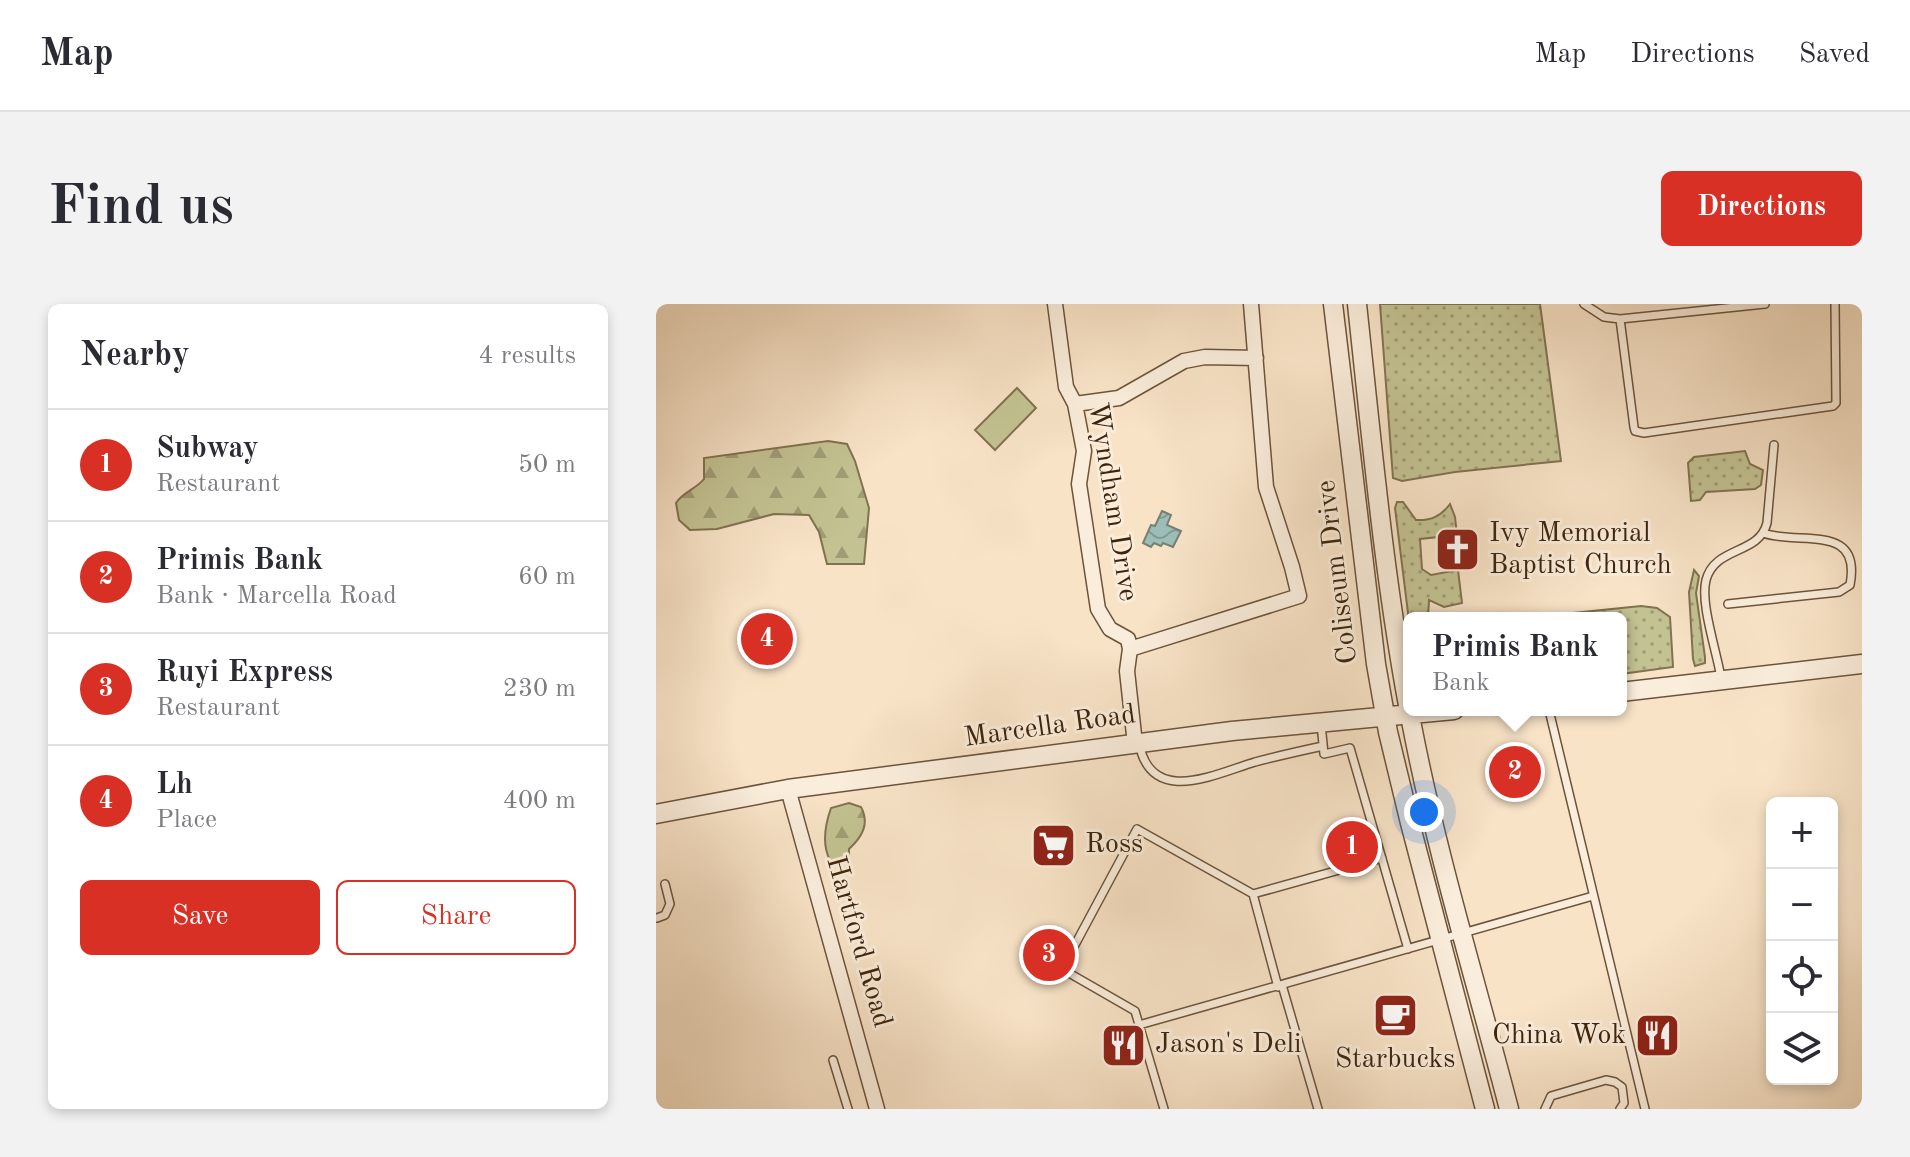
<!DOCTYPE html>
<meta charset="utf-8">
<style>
:root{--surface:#fff;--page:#f2f2f3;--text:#2b2b33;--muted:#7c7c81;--line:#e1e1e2;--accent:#d93025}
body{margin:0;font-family:"Old Standard TT",serif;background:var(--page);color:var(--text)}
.controls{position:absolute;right:24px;bottom:24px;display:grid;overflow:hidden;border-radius:12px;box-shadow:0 4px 12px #0003}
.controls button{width:72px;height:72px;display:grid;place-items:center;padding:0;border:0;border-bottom:2px solid var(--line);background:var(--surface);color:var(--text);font:40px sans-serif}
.you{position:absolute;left:768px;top:508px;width:28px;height:28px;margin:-20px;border:6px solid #fff;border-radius:50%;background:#1a73e8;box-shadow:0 0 0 12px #1a73e833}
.badge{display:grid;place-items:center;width:52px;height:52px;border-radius:50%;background:var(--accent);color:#fff;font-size:26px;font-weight:700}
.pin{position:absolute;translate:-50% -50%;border:4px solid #fff;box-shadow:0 2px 8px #0006}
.popup{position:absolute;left:747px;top:308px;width:224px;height:104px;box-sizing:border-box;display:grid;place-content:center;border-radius:12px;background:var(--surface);filter:drop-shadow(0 2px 6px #0005);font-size:26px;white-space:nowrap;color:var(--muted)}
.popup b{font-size:30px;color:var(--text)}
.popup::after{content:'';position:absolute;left:50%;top:100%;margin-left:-16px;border:16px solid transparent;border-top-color:var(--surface)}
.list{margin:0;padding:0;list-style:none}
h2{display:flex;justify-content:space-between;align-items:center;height:104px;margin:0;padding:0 32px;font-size:34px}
h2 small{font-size:26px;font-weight:400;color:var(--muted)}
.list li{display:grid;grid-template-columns:52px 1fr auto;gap:24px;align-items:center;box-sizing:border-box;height:112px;padding:0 32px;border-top:2px solid var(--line)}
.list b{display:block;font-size:30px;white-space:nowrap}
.list p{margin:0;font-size:26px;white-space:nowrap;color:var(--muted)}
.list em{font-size:26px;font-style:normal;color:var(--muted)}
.actions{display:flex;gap:16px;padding:24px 32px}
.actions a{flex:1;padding:18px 0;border:2px solid var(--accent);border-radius:12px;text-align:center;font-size:28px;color:var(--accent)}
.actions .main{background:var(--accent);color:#fff}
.icon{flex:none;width:44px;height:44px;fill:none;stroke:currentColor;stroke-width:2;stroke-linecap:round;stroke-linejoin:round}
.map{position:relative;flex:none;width:1206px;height:805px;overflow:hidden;border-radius:12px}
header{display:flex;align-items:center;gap:48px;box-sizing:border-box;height:112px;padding:0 40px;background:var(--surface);border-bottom:2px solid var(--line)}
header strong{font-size:38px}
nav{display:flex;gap:44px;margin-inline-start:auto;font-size:28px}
.intro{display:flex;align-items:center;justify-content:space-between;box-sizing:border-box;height:192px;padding:0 48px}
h1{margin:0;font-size:56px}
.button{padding:20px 36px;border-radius:12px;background:var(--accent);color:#fff;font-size:28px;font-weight:700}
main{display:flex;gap:48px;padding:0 48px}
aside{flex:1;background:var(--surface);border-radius:12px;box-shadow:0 4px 12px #0003}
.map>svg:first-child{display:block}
.green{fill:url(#green-dots);stroke:#80734f;stroke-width:2}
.forest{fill:url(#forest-firs);stroke:#80734f;stroke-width:2}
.pitch{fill:#c3c292;stroke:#80734f;stroke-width:2}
.water{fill:url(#water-waves);stroke:#778073;stroke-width:2}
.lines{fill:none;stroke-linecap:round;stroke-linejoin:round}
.service-casing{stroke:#6c543b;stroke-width:10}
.minor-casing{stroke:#6c543b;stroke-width:17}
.tertiary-casing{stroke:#6c543b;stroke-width:21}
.service{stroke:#faeddb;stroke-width:7}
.minor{stroke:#faeddb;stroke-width:14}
.tertiary{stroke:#faeddb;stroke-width:18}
.labels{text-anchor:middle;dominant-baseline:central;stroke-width:6;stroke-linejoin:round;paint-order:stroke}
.street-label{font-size:28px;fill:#3e240c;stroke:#faeddb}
.poi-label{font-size:28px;fill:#3e240c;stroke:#faeddb;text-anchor:start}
</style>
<header>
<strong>Map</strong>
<nav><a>Map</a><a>Directions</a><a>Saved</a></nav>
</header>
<div class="intro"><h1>Find us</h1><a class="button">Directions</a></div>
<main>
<aside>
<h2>Nearby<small>4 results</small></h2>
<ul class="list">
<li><span class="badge">1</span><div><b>Subway</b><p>Restaurant</p></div><em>50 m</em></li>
<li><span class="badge">2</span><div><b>Primis Bank</b><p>Bank · Marcella Road</p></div><em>60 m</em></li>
<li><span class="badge">3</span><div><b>Ruyi Express</b><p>Restaurant</p></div><em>230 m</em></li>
<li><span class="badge">4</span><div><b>Lh</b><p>Place</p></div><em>400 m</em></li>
</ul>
<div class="actions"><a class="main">Save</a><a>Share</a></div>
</aside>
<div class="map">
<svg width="1206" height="805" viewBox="0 0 1206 805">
<defs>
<pattern id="green-dots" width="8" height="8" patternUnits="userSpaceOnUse" patternTransform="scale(2)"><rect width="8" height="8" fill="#c3c292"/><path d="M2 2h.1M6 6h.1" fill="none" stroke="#a09d76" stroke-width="1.8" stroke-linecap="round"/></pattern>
<pattern id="forest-firs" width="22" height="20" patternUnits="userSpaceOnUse" patternTransform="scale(2)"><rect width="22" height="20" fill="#c3c292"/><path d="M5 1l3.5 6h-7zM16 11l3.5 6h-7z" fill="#a09d76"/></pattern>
<pattern id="water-waves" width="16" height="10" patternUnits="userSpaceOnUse" patternTransform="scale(2)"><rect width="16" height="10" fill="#9dbeb8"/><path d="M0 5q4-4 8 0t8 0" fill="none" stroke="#819a94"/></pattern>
</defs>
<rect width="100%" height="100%" fill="#f8e3c7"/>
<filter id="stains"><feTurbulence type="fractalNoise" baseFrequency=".0025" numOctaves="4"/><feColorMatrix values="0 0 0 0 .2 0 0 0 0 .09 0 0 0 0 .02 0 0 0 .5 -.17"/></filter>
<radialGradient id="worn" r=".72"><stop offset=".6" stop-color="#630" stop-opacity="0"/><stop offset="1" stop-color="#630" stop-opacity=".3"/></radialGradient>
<path class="green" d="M 724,0 L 884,0 L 905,157 L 799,168 L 746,177 L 737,174 Z
M 1089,147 L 1094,160 L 1107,166 L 1105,181 L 1099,185 L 1050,188 L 1044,196 L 1035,197 L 1032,159 L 1038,153 Z
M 741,198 L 747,198 L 760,216 C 775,217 785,212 794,200 L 799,213 L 801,231 L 764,235 L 766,265 L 775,271 L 802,266 L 806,299 L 788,303 L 773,296 L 772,314 L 753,314 L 753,317 L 739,204 Z
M 1038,266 L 1043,272 L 1040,289 L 1049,353 L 1049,359 L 1039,362 L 1037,355 L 1033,288 Z
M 985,302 L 1001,304 L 1014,313 L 1017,363 L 965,370 L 965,314 L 888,314 L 888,312 Z"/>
<path class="forest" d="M 172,137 L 191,140 L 199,157 L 213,204 L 208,260 L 171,260 L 163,228 L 153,211 L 118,210 L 61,225 L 34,226 L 23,216 L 20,199 C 27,188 40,185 48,175 L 48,154 Z
M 193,499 L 205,503 C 214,520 206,533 193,545 L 193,554 L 184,560 L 174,556 C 166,541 169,521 175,504 Z"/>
<path class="pitch" d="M 361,84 L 380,104 L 339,146 L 319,126 Z"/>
<path class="water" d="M 506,207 L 515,211 L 511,221 L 525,227 L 517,243 L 507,239 L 505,242 L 498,239 L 495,243 L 487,239 L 495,221 L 499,222 Z"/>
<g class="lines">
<defs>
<path id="service" d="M 928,0 L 948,13 L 964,15 L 1109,0
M 964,15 L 978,123 L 979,127 L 988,129 L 1177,102 L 1180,99 L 1179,0
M 1072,300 L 1183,288 L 1194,281 C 1206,218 1144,242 1107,229
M 1065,374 C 1061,348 1044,300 1050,276 C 1059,242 1103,251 1111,219 L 1118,141
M 893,406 L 989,805
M 665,420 L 668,450 L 694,444 L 752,645
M 483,439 C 495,503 559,470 599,458 C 621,452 644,447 667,442
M 597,590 L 622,683
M 1,614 L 9,611 L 14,600 L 9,580
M 626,681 L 662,805
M 483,721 L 937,592
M 177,756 L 192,805
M 508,805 L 479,707 L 406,665 L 481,525 L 597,590 L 726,554
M 889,805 L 895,792 L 950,776 L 959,778 L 966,783 L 968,799 L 964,805"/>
<path id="minor" d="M 399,0 L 410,83 L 419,100 L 428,147 L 423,180 L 442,305 L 454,325 L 472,335 L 474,345 L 471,367 L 479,440
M 419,100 L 463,94 L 528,57 L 549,53 L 600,54
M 474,345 L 643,292 L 636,263 L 610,183 L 595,0
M 132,485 L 221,805"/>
<path id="tertiary" d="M 677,0 L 720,360 L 732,428 L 754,519 L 829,805
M 701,0 C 716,139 729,285 756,422 C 781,551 820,678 853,805
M 965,388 L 1206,360
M 0,510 L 132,485 L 576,427 L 798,406"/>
</defs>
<use href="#service" class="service-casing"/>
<use href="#minor" class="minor-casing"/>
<use href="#tertiary" class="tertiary-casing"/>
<use href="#service" class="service"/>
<use href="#minor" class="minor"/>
<use href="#tertiary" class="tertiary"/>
</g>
<defs>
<symbol id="church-square" viewBox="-11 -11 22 22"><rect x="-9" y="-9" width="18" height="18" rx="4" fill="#8f2418" stroke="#faeddb"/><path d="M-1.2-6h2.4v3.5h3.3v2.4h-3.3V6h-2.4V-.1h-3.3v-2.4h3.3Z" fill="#fff"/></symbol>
<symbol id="supermarket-square" viewBox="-11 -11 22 22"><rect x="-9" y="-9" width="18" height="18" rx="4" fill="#8f2418" stroke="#faeddb"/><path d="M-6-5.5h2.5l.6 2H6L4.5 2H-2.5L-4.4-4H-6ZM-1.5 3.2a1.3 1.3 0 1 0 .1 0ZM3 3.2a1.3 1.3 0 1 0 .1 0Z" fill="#fff"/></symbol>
<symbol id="cafe-square" viewBox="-11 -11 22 22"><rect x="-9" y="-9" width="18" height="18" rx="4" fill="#8f2418" stroke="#faeddb"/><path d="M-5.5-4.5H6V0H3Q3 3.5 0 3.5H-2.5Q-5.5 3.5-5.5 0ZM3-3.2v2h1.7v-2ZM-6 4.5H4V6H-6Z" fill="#fff"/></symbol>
<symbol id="restaurant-square" viewBox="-11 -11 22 22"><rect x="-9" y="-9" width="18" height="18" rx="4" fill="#8f2418" stroke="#faeddb"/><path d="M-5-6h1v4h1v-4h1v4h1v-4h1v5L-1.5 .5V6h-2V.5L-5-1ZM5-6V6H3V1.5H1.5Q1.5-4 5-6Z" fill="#fff"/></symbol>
</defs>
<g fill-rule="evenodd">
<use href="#church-square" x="776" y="220" width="51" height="51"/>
<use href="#supermarket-square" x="372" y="516" width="51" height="51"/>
<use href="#cafe-square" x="714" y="686" width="51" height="51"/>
<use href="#restaurant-square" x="976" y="706" width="51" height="51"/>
<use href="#restaurant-square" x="442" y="716" width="51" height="51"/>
</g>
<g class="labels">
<g class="street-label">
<text transform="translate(456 198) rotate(81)">Wyndham Drive</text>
<text transform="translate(682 268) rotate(-97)">Coliseum Drive</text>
<text transform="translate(394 423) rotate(-8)">Marcella Road</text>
<text transform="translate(202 638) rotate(74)">Hartford Road</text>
</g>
<g class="poi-label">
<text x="833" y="230">Ivy Memorial<tspan x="833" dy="32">Baptist Church</tspan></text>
<text x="429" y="541">Ross</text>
<text x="970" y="732" text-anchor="end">China Wok</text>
<text x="499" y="741">Jason's Deli</text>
<text x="739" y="756" text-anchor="middle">Starbucks</text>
</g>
</g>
<rect width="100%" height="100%" filter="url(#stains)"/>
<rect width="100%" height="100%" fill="url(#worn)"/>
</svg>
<div class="controls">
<button>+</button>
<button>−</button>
<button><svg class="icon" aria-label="locate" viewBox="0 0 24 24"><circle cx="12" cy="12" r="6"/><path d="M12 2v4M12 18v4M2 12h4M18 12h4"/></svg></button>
<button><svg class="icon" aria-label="layers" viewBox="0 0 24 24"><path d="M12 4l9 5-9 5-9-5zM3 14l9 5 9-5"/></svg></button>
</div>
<div class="you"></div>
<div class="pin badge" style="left:696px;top:543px">1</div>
<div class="pin badge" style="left:859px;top:468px">2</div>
<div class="popup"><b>Primis Bank</b>Bank</div>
<div class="pin badge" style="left:393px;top:651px">3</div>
<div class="pin badge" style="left:111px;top:335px">4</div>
</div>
</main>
